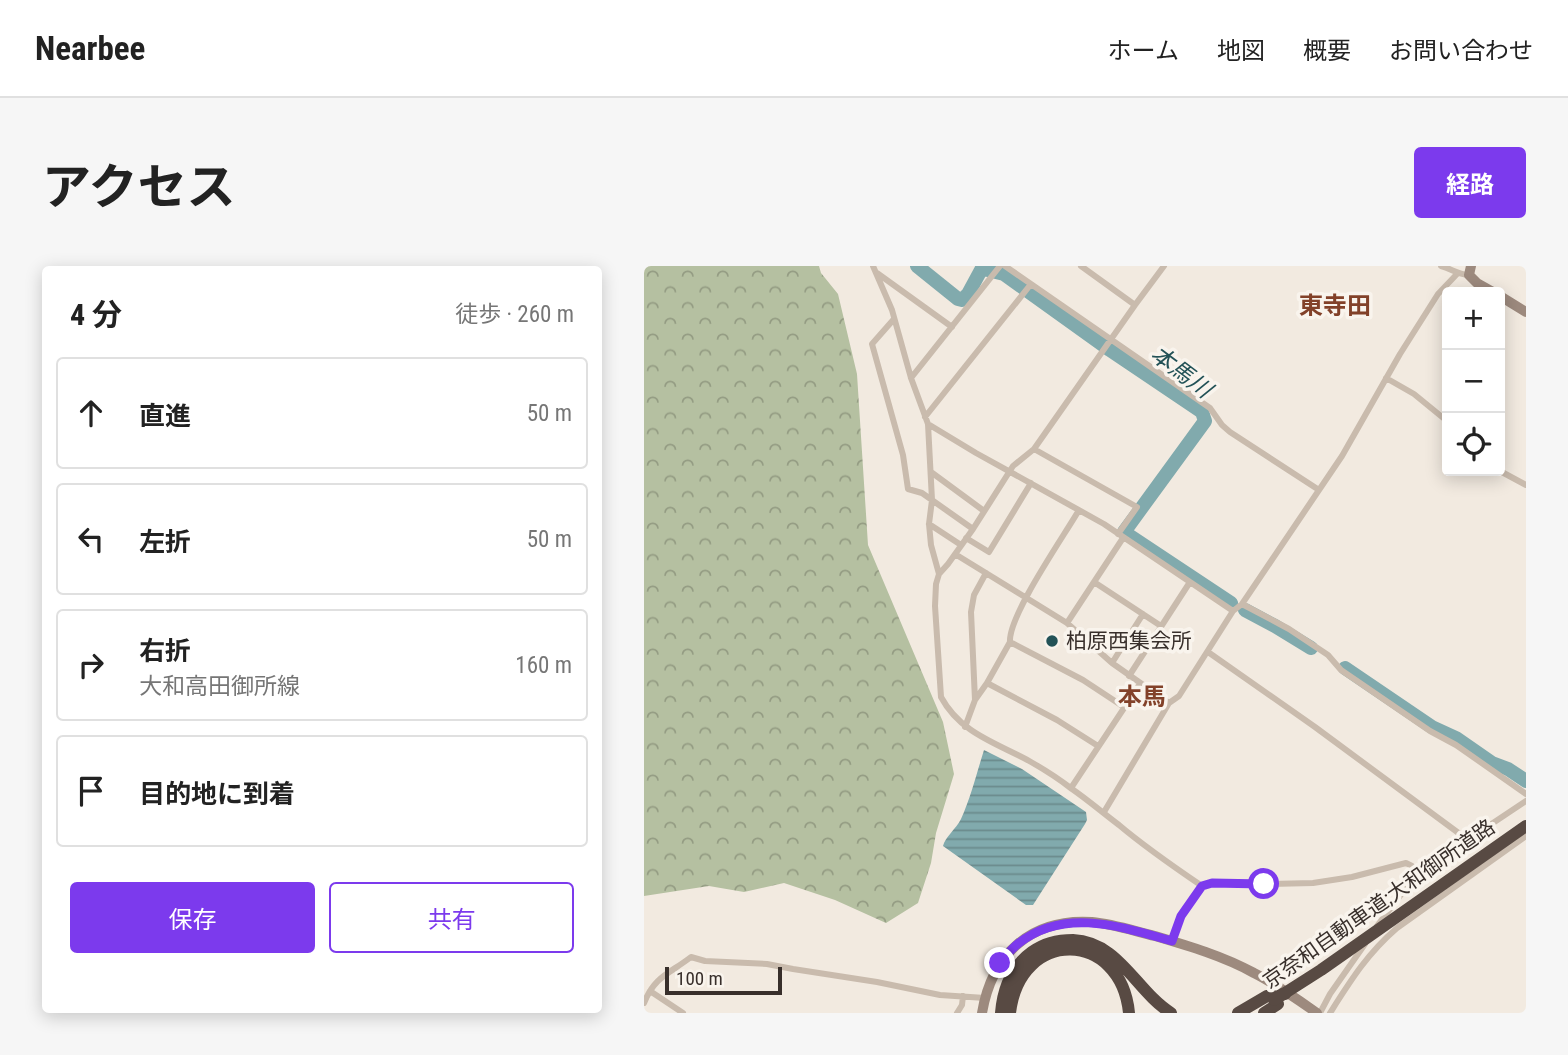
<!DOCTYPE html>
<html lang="ja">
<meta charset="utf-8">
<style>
:root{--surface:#fff;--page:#f6f6f6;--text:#222;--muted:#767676;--line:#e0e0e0;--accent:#7c3aed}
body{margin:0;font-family:"Roboto Condensed","Noto Sans JP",sans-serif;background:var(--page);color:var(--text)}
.controls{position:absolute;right:21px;top:21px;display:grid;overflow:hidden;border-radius:7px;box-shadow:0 4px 18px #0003}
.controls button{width:63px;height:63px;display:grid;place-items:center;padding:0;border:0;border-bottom:2px solid var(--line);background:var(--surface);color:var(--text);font:35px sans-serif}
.scale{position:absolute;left:21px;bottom:18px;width:117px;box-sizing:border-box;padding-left:7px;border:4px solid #382f2b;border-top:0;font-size:19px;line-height:24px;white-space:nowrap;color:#382f2b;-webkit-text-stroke:5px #f9f4ed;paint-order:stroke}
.stop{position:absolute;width:21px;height:21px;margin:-16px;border:5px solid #7c3aed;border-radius:50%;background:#fff}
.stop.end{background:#7c3aed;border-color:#fff;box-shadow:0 2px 7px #0008}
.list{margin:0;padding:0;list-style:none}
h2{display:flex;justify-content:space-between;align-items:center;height:91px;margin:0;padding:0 28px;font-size:30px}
h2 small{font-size:23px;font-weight:400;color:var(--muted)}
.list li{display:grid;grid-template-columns:46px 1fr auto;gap:21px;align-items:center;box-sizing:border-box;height:112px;margin:0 14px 14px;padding:0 14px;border:2px solid var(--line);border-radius:7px}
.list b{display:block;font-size:26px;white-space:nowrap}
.list p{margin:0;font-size:23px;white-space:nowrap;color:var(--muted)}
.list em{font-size:23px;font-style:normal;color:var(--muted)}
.actions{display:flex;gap:14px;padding:21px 28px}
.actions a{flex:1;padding:16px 0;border:2px solid var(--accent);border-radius:7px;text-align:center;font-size:24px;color:var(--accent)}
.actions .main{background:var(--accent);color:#fff}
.icon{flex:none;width:38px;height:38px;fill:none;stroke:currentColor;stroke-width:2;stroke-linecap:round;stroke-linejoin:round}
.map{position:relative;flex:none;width:882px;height:747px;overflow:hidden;border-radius:7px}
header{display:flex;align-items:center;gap:42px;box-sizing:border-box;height:98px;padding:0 35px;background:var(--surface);border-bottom:2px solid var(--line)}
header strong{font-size:33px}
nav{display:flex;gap:38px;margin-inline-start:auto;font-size:24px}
.intro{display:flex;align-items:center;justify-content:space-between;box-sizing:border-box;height:168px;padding:0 42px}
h1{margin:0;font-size:49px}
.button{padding:18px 32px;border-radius:7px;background:var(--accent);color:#fff;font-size:24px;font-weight:700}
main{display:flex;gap:42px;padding:0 42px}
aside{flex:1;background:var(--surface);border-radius:7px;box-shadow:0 4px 18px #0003}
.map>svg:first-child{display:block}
.forest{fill:url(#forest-crowns)}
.water{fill:url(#water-rules)}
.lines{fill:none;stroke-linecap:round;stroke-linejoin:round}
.river{stroke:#81aaad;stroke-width:14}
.street{stroke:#c9bbad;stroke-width:6}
.secondary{stroke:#9d8a7e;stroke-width:10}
.highway{stroke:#584a43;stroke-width:12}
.highway-bridge{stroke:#584a43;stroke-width:12}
.route{stroke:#7c3aed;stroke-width:9}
.poi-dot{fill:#235257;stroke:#f9f4ed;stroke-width:2.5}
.labels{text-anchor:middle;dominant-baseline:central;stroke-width:7;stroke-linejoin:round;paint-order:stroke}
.poi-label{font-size:21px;fill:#382f2b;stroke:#f9f4ed;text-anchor:start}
.street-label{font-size:21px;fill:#382f2b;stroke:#f9f4ed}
.water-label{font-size:23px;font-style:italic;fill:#235257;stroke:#f9f4ed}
.quarter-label{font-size:24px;font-weight:bold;fill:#824129;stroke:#f9f4ed}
</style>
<header>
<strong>Nearbee</strong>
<nav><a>ホーム</a><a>地図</a><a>概要</a><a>お問い合わせ</a></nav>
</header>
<div class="intro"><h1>アクセス</h1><a class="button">経路</a></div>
<main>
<aside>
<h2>4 分<small>徒歩 · 260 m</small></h2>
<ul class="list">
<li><svg class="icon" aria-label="ahead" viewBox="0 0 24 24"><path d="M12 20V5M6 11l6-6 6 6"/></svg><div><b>直進</b></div><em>50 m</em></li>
<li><svg class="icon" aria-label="left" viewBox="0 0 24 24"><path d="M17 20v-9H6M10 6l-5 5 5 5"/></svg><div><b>左折</b></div><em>50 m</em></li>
<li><svg class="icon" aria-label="right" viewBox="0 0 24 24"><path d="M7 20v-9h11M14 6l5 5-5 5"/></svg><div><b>右折</b><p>大和高田御所線</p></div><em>160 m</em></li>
<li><svg class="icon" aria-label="arrive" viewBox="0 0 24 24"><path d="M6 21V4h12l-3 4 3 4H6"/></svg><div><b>目的地に到着</b></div></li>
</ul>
<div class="actions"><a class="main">保存</a><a>共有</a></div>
</aside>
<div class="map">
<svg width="882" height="747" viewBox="0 0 882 747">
<defs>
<pattern id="forest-crowns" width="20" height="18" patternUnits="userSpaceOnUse" patternTransform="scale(1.75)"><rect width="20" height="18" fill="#b5c0a1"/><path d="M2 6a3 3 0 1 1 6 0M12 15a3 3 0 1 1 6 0" fill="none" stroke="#949c83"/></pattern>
<pattern id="water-rules" width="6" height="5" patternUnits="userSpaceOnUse" patternTransform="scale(1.75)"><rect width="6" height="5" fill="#81aaad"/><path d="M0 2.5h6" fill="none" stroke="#6b8b8d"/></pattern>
</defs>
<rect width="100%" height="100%" fill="#f2eae0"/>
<path class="forest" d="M 0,0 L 175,0 L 177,7 L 194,28 L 213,108 L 224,279 L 299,456 L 310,508 L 292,567 L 287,597 L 274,637 L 242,657 L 191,634 L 140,617 L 100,626 L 65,620 L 0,630 Z"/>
<path class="water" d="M 340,484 L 378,503 L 442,546 L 443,554 L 441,558 L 389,639 L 382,639 L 299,580 C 301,571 312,563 317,553 C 327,531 333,506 340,484 Z"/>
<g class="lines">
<path class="river" d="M 273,0 L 314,33 L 318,34 L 324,28 L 337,4 L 340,3 L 360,8 L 466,84 L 558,146 L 561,155 L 480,266 L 587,337
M 601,344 L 631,360 L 667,382
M 701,402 L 788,461 L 812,472 L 848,497 L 864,503 L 882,515"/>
<path class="street" d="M 229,0 L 248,44 L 267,112 L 284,158 L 332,187 L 460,258 L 589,345
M 361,0 L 566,142 L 578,159 L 586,166 L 675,224
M 437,0 L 491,39
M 520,0 L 491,39 L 390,183 L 369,200 L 329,263 L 304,298 L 295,308 L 292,318 L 291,340 L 297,431 C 317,468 353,477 387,496 C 401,504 415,513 428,523 C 444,534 459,547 475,559 C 501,581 530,601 558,620
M 797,0 C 808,3 813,8 825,9
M 233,7 L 308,61
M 250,53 L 228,78 L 259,189 L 264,223 L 278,227 L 329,263
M 267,112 L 356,0
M 742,112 L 770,128 L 803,155
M 281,151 L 387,18
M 284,158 L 288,234 L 285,258 L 287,279 L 295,308
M 390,183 L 493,241 L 474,268
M 856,205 L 882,219
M 287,206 L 340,245
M 285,258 L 317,279
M 322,272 L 345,286 L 387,217
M 311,288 L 423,357 L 468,397 L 525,437
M 450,316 L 517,360
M 598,338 L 645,363 L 684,389 L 697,404 L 786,465 L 812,479 L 882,528
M 423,357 L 479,272
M 366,376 L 439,414 L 480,441
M 564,386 L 671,461 L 824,574
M 468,397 L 499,348
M 485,410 L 546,316
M 343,417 L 413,454 L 454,480
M 331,434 L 327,346 L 330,329 L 342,307
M 321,461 L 331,434 L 343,417 L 366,376 C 364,350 420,270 435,244
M 427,522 L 496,418
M 460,546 L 525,437 L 535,430 L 589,345 L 598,338 L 698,190 L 756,88 L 794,28 L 813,8
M 733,660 L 759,626 L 774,609 L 789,597 L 882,535
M 529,675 L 537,650 L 558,620 L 568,617 L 620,618 L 669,617 L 708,611 L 762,597 L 768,600 L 774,609
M 6,725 L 39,747
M 0,737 C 11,710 25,708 47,691 L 61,695 L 123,698 L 149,703 L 233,716 L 296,729 L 341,732
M 313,747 L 318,739 L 319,730
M 676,747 L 686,728 L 721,678
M 686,747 C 707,714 723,688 753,662 L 882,570"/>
<path class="secondary" d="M 827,0 L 825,9 L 833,17 L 849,26
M 856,30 L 882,46
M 338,747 C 348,688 387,652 448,656 C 470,658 490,665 511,670 C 545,680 579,690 610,707 C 632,718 653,733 673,747"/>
<path class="highway" d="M 357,747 C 359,722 367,701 388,686 C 399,678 414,674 429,674 C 475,676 492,725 527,747
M 366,747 C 376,661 477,664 485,747
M 594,747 L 623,730 L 641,728
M 620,747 L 634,738"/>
<path class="highway-bridge" d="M 630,734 L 677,704 L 882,560"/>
</g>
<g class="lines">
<path class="route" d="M 356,697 C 362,690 368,682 375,677 C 421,641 478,661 528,675 L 537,650 L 558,620 L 568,617 L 620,618"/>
</g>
<circle class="poi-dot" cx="408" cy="375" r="7"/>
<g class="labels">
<g class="poi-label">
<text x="422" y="375">柏原西集会所</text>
</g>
<g class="street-label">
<text transform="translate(735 638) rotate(-35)">京奈和自動車道;大和御所道路</text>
</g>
<g class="water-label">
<text transform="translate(537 106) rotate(37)">本馬川</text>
</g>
<g class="quarter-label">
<text x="691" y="40">東寺田</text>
<text x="498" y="431">本馬</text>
</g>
</g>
</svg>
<div class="controls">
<button>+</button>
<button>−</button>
<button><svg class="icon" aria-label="locate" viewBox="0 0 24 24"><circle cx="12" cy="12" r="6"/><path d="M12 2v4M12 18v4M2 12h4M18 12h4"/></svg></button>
</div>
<div class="scale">100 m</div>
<div class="stop" style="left:620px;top:618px"></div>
<div class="stop end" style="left:356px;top:697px"></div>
</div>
</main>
